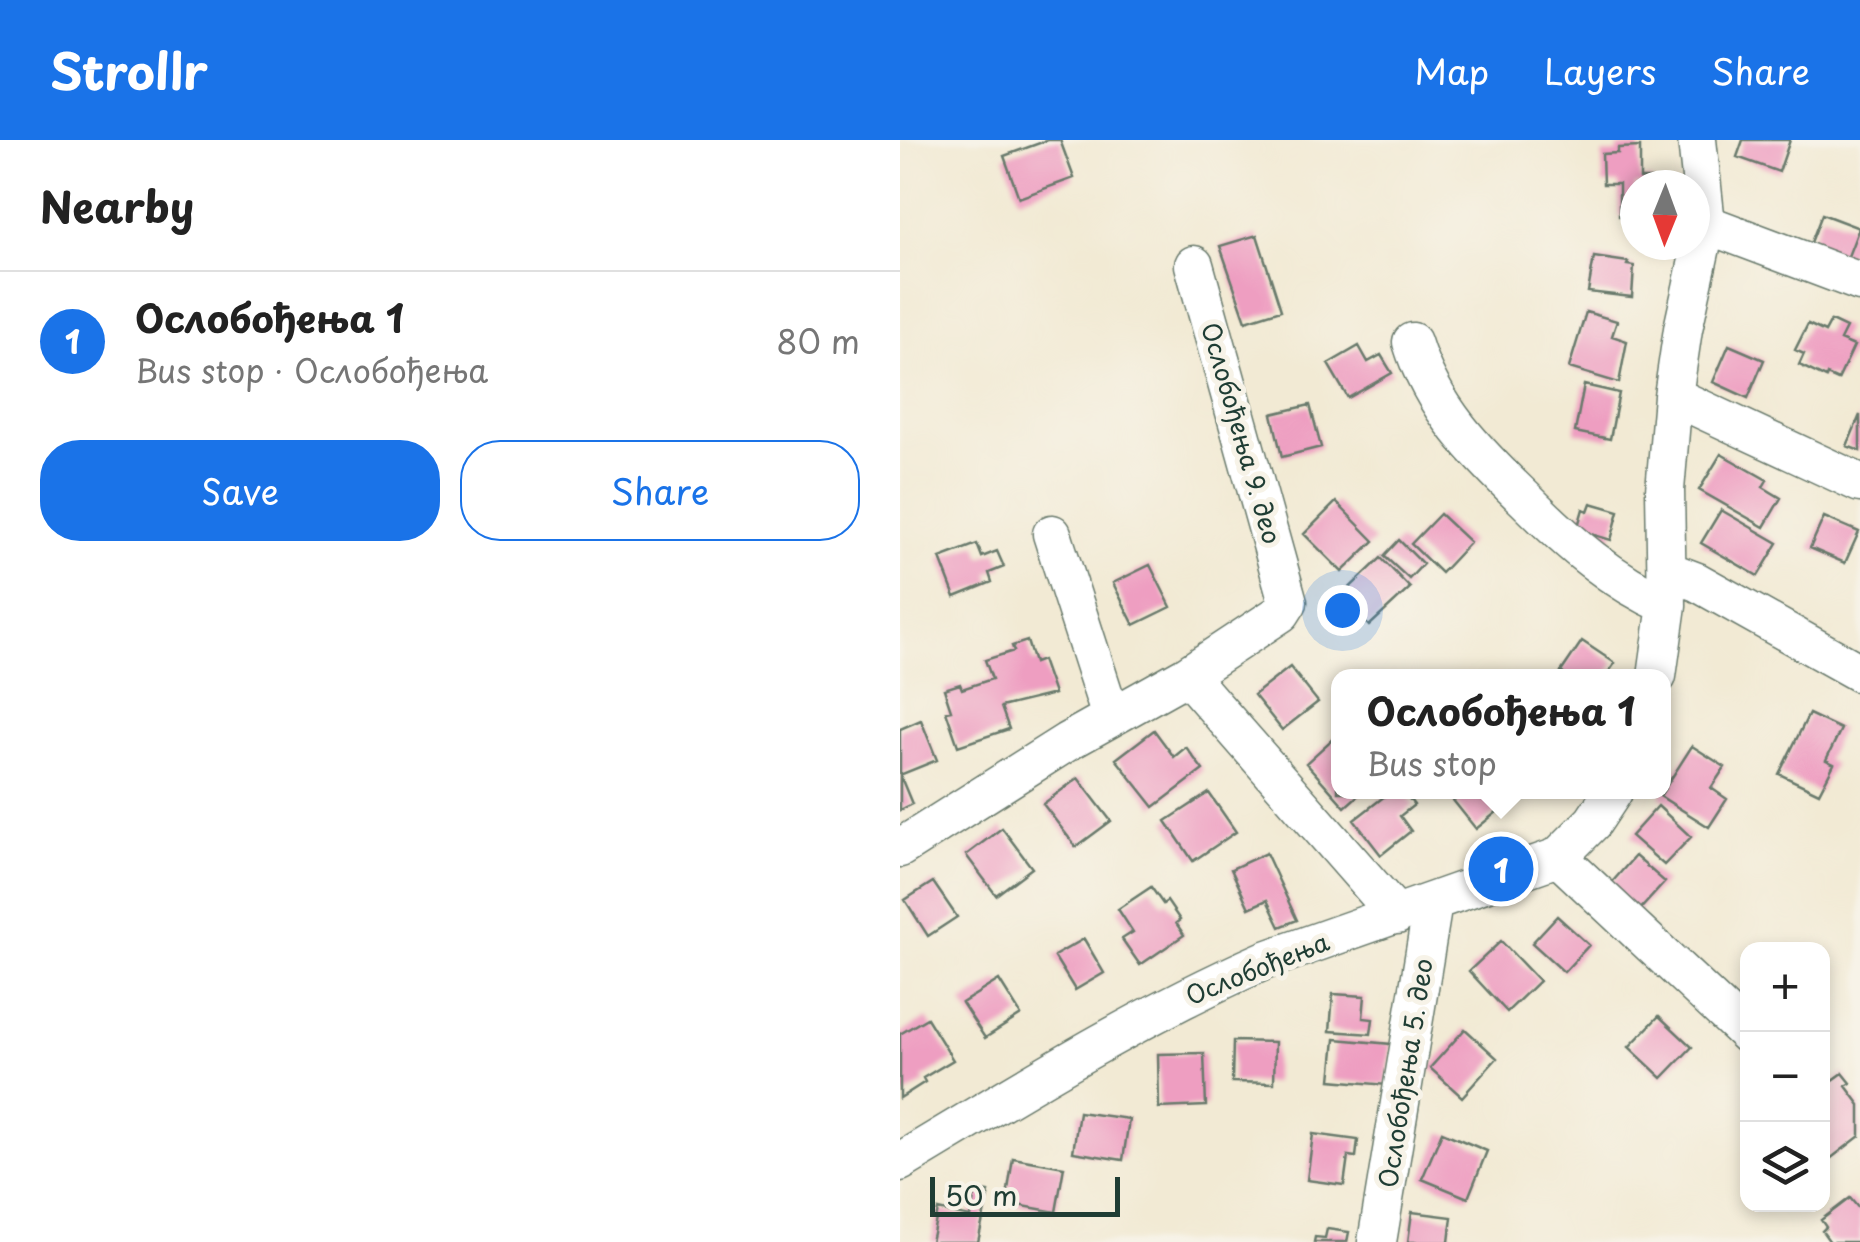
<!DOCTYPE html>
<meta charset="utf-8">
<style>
:root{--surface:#fff;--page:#f2f2f2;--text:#222;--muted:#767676;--line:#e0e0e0;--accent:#1a73e8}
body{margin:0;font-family:"Playpen Sans",sans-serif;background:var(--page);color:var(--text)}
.controls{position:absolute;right:30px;bottom:30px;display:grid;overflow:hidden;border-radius:20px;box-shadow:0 5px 15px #0003}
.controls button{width:90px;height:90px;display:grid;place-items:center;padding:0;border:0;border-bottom:2px solid var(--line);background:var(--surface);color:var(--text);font:50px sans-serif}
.compass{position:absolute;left:720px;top:30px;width:90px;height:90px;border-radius:50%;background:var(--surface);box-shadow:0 5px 15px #0003;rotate:181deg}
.scale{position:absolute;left:30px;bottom:25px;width:190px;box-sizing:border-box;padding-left:10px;border:5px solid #1f3d34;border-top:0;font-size:28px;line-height:35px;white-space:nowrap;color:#1f3d34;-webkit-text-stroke:8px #f7f3e8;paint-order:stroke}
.you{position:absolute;left:442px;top:470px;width:35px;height:35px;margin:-25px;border:8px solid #fff;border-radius:50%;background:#1a73e8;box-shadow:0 0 0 15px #1a73e833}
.badge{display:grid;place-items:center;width:65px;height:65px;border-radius:50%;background:var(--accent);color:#fff;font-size:32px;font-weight:700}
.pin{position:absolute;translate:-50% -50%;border:5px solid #fff;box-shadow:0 2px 10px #0006}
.popup{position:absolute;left:431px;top:529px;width:340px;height:130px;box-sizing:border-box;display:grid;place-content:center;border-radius:20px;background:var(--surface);filter:drop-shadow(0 2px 8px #0005);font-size:32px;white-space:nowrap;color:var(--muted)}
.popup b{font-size:38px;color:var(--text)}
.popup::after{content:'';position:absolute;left:50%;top:100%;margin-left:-20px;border:20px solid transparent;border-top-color:var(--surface)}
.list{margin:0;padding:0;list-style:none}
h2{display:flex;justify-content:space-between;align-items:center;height:130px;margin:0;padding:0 40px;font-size:42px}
h2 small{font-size:32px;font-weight:400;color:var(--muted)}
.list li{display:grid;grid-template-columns:65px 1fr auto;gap:30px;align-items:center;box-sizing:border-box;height:140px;padding:0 40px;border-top:2px solid var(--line)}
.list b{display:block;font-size:38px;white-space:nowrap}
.list p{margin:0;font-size:32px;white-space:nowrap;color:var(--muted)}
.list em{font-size:32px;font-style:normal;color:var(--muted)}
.actions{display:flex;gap:20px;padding:30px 40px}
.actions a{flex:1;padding:22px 0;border:2px solid var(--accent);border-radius:40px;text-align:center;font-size:35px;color:var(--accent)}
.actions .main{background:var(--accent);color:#fff}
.icon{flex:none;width:55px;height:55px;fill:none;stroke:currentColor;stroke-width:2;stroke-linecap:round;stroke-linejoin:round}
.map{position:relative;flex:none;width:960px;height:1102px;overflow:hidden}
header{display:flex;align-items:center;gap:60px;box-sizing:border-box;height:140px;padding:0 50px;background:var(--accent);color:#fff}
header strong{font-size:48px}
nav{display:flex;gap:55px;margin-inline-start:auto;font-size:35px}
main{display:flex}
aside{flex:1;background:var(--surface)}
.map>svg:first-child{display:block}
.building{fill:#ee9ec1}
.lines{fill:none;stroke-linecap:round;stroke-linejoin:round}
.minor-casing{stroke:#697a6c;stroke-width:41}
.minor{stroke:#fff;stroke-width:38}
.labels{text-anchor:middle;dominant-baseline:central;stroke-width:10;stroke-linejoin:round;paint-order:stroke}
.street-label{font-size:25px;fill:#1f3d34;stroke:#f7f3e8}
</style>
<header>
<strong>Strollr</strong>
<nav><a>Map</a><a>Layers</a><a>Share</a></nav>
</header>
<main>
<aside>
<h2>Nearby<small></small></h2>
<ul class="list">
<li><span class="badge">1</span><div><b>Ослобођења 1</b><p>Bus stop · Ослобођења</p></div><em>80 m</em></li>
</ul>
<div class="actions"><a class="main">Save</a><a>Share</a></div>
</aside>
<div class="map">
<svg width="960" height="1102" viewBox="0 0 960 1102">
<rect width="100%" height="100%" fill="#f7f3e8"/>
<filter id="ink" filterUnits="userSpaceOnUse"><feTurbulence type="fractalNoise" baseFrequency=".01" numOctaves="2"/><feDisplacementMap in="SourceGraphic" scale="20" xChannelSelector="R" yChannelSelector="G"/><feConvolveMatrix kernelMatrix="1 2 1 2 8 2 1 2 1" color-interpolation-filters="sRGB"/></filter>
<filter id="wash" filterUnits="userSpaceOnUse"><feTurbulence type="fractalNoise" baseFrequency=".0048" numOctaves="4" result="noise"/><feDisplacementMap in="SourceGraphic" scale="40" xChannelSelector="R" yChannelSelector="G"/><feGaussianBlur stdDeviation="2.25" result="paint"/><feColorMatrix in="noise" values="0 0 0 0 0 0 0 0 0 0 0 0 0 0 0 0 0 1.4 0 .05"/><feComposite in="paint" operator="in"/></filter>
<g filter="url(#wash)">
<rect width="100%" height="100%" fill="#f2ead4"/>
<g id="blocks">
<path class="building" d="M 148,0 L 160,0 L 174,38 L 119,58 L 104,16 Z
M 843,0 L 890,0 L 879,32 L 837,17 Z
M 740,7 L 740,39 L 751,39 L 751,45 L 735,45 L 735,76 L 719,76 L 719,44 L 703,44 L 702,14 L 718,13 L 718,8 Z
M 922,74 L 959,88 L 947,119 L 910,105 Z
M 357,95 L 381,170 L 346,181 L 320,106 Z
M 694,117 L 728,122 L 727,125 L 734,126 L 732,157 L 688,152 Z
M 686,172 L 717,181 L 712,196 L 727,201 L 719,243 L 669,228 Z
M 931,181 L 946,188 L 940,200 L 954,206 L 938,240 L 927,235 L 926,238 L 899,225 L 904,214 L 895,210 L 908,184 L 925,192 Z
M 829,205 L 864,220 L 848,258 L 813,242 Z
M 459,206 L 468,222 L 481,215 L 492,233 L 448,258 L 428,224 Z
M 684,245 L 719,253 L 710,299 L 675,292 Z
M 410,265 L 421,307 L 382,317 L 372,274 Z
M 960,275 L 960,311 L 947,306 Z
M 821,314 L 867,340 L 863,347 L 881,358 L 864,387 L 799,350 Z
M 436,362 L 474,401 L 442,432 L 404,394 Z
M 691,363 L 719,371 L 711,400 L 677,390 L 683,369 L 688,371 Z
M 821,370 L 878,403 L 858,436 L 801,403 Z
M 540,374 L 570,402 L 541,433 L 511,404 Z
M 924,377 L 959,392 L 945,423 L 910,408 Z
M 499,400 L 523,424 L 509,439 L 484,416 Z
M 77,404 L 82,417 L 97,411 L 104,427 L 89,433 L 92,442 L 55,457 L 40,418 Z
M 481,418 L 510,448 L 469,486 L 441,456 Z
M 250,425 L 271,467 L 234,485 L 213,443 Z
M 127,501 L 134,523 L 142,520 L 154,554 L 101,567 L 109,589 L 58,606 L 46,571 L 51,570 L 44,549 L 60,544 L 62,549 L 92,539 L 85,520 L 114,511 L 112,506 Z
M 682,501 L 715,523 L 706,536 L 667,536 L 661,532 Z
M 390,527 L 418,562 L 382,590 L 354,555 Z
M 909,574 L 941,589 L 926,620 L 934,624 L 919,653 L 879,634 Z
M 21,580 L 37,620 L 0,635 L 0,589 Z
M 254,590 L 274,617 L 286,607 L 303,630 L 254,667 L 216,619 Z
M 438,594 L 438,652 L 462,652 L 445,667 L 406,623 Z
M 792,606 L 825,627 L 811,648 L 827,659 L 809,687 L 760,656 Z
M 0,635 L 12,664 L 0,670 Z
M 178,638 L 211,681 L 176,707 L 143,664 Z
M 490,652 L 504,652 L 514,665 L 500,676 L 511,691 L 481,715 L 454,680 Z
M 561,652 L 590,652 L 603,667 L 576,689 L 552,659 Z
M 309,653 L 336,692 L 293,721 L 266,681 Z
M 758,666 L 791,697 L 764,725 L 731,696 Z
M 102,688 L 132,728 L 96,755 L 66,715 Z
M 366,713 L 397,780 L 380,787 L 367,760 L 349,768 L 331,729 Z
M 735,716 L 765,742 L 736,774 L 706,749 Z
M 33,742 L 57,777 L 28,796 L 5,760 Z
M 251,747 L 263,764 L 267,761 L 280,780 L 276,783 L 284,795 L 240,825 L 222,799 L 233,792 L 218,769 Z
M 657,776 L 689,805 L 664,832 L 632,803 Z
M 184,799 L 204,833 L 175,850 L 154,816 Z
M 601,801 L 639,841 L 607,872 L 569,831 Z
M 99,840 L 121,875 L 85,898 L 62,863 Z
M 433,854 L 465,856 L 463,878 L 473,879 L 471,894 L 430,891 Z
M 759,876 L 792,907 L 762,938 L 729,907 Z
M 27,878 L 53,920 L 23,938 L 25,942 L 0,958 L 0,894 Z
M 565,889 L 597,918 L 562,957 L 530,928 Z
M 435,899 L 491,904 L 487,945 L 431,940 Z
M 333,901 L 375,902 L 374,943 L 332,942 Z
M 304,913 L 306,966 L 259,968 L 258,914 Z
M 943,933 L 951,943 L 946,946 L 960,965 L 960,996 L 930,1019 L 922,1009 L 922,948 Z
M 179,972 L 229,979 L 223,1020 L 173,1012 Z
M 542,992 L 587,1011 L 568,1058 L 522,1039 Z
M 413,994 L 458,1000 L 456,1017 L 448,1016 L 444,1045 L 407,1040 Z
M 113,1018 L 164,1027 L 156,1072 L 106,1063 Z
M 76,1050 L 89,1052 L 78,1102 L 31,1102 L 38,1070 L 70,1077 Z
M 950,1058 L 960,1070 L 960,1102 L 930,1102 L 922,1091 L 926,1087 L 921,1080 Z
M 512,1072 L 552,1077 L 549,1102 L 508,1102 Z
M 427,1089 L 449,1092 L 447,1102 L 414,1102 L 415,1097 L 425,1098 Z"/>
</g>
</g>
<g filter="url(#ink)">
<use href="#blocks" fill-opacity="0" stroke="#697a6c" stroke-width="2.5"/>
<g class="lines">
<defs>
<path id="minor" d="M 806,84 L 960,142
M 512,202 C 532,268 578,314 627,361 C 670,404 711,440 767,465
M 773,256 L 960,343
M 152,394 L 211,577
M 768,431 L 797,442 L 960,533
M 287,535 L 497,775
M 757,536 L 767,465 L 765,350 L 773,256 L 783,189 L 806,84 L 797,0
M 0,708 L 167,602 L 287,535 L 381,473 L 388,462 L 294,125
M 658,717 L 848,895
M 0,1022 C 120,950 238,876 366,820 L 658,717 L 693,682 L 713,652
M 477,1102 L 533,763"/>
</defs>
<use href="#minor" class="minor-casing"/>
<use href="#minor" class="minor"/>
</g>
</g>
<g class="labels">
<g class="street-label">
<text transform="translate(342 293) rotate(74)">Ослобођења 9. део</text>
<text transform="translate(357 828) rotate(-22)">Ослобођења</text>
<text transform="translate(505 933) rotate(-81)">Ослобођења 5. део</text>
</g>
</g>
</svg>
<div class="controls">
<button>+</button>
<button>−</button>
<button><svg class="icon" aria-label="layers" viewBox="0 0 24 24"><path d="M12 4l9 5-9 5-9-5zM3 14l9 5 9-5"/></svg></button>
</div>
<svg class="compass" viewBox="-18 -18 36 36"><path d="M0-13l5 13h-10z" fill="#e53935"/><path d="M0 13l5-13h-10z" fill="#767676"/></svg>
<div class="scale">50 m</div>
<div class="you"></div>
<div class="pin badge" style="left:601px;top:729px">1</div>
<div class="popup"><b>Ослобођења 1</b>Bus stop</div>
</div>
</main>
